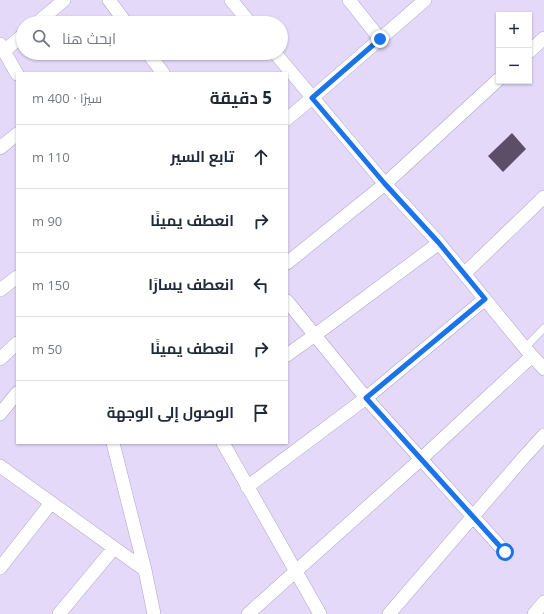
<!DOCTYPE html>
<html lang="ar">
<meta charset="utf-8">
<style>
:root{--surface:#fff;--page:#f6f6f7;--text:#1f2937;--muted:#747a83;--line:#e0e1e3}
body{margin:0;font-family:"Open Sans",Cairo,sans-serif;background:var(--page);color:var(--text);direction:rtl}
.controls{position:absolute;right:12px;top:12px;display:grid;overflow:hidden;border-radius:0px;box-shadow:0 1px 3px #0004}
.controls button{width:36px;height:36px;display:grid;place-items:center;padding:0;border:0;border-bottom:1px solid var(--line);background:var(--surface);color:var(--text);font:20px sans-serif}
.stop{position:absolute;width:12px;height:12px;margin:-9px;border:3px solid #1a73e8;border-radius:50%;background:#fff}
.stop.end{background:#1a73e8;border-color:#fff;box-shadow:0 1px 4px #0008}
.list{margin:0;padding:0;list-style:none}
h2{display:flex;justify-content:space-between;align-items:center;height:52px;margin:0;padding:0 16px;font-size:17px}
h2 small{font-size:13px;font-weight:400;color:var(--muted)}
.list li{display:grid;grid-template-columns:26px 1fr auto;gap:12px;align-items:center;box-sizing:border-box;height:64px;padding:0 16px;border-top:1px solid var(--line)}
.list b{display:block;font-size:15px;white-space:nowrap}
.list em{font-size:13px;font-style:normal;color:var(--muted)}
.icon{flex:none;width:22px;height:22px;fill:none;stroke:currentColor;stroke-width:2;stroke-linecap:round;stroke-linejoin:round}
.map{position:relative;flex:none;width:544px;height:614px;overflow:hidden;direction:ltr}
.search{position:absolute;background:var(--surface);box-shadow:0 1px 3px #0004;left:16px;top:16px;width:272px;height:44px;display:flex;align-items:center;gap:10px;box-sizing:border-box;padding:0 14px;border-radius:22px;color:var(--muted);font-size:15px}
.panel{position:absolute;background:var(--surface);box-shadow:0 1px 3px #0004;left:16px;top:72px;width:272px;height:372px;border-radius:0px;direction:rtl}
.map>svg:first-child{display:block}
.building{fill:#5c4e69}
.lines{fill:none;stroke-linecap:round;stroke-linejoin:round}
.service-casing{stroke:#b1a5c5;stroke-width:8}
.minor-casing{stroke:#b1a5c5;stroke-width:14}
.service{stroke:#fff;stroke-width:7}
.minor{stroke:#fff;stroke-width:13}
.route{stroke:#1a73e8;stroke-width:5}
</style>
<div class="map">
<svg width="544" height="614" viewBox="0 0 544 614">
<rect width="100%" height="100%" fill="#e5d9fa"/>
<path class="building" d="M 512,133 L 526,149 L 503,172 L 488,156 Z"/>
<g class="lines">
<defs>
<path id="service" d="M 525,348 L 544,328"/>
<path id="minor" d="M 109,0 L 126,23
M 231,0 L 250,23
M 349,0 L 380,39
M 37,23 L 64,0
M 0,44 L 17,74
M 4,51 L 23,35
M 529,52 L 544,38
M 148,53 L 163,73
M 275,53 L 385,184 L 439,243 L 525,348 L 544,369
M 287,119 L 312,98 L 425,0
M 0,148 L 17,134
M 287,263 L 385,184 L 499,79
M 464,274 L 544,197
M 0,290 L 17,277
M 287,301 L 366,398 L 421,459 L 505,552
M 287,355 L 315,335 L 439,243
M 0,359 L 17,343
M 0,414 L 17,393
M 113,443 L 145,570 L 154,614
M 223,443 L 320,614
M 0,466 L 145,570
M 247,487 L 366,398 L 485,299
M 0,568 L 51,503
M 59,614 L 114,548
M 248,614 L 421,459 L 532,356
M 389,614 L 524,457 L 544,435
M 534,614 L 544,602"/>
</defs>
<use href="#service" class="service-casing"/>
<use href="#minor" class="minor-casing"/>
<use href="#service" class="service"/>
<use href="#minor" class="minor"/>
</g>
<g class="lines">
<path class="route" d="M 380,39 L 312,98 L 385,184 L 439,243 L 485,299 L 366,398 L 421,459 L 505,552"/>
</g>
</svg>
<div class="controls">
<button>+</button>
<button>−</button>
</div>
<div class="stop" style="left:505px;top:552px"></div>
<div class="stop end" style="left:380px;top:39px"></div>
<div class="search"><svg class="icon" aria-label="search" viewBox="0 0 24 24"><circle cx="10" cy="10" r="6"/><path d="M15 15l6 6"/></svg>ابحث هنا</div>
<section class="panel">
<h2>5 دقيقة<small>سيرًا · 400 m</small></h2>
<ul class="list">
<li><svg class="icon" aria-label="ahead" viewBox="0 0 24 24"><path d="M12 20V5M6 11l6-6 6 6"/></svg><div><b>تابع السير</b></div><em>110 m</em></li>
<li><svg class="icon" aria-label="right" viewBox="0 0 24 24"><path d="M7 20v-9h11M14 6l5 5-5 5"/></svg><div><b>انعطف يمينًا</b></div><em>90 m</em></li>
<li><svg class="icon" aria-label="left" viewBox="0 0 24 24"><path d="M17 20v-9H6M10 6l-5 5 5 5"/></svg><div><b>انعطف يسارًا</b></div><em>150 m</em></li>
<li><svg class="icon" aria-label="right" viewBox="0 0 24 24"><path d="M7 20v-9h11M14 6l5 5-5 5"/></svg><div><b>انعطف يمينًا</b></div><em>50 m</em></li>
<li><svg class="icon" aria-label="arrive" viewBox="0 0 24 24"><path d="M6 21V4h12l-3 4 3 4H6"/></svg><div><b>الوصول إلى الوجهة</b></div></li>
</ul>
</section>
</div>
